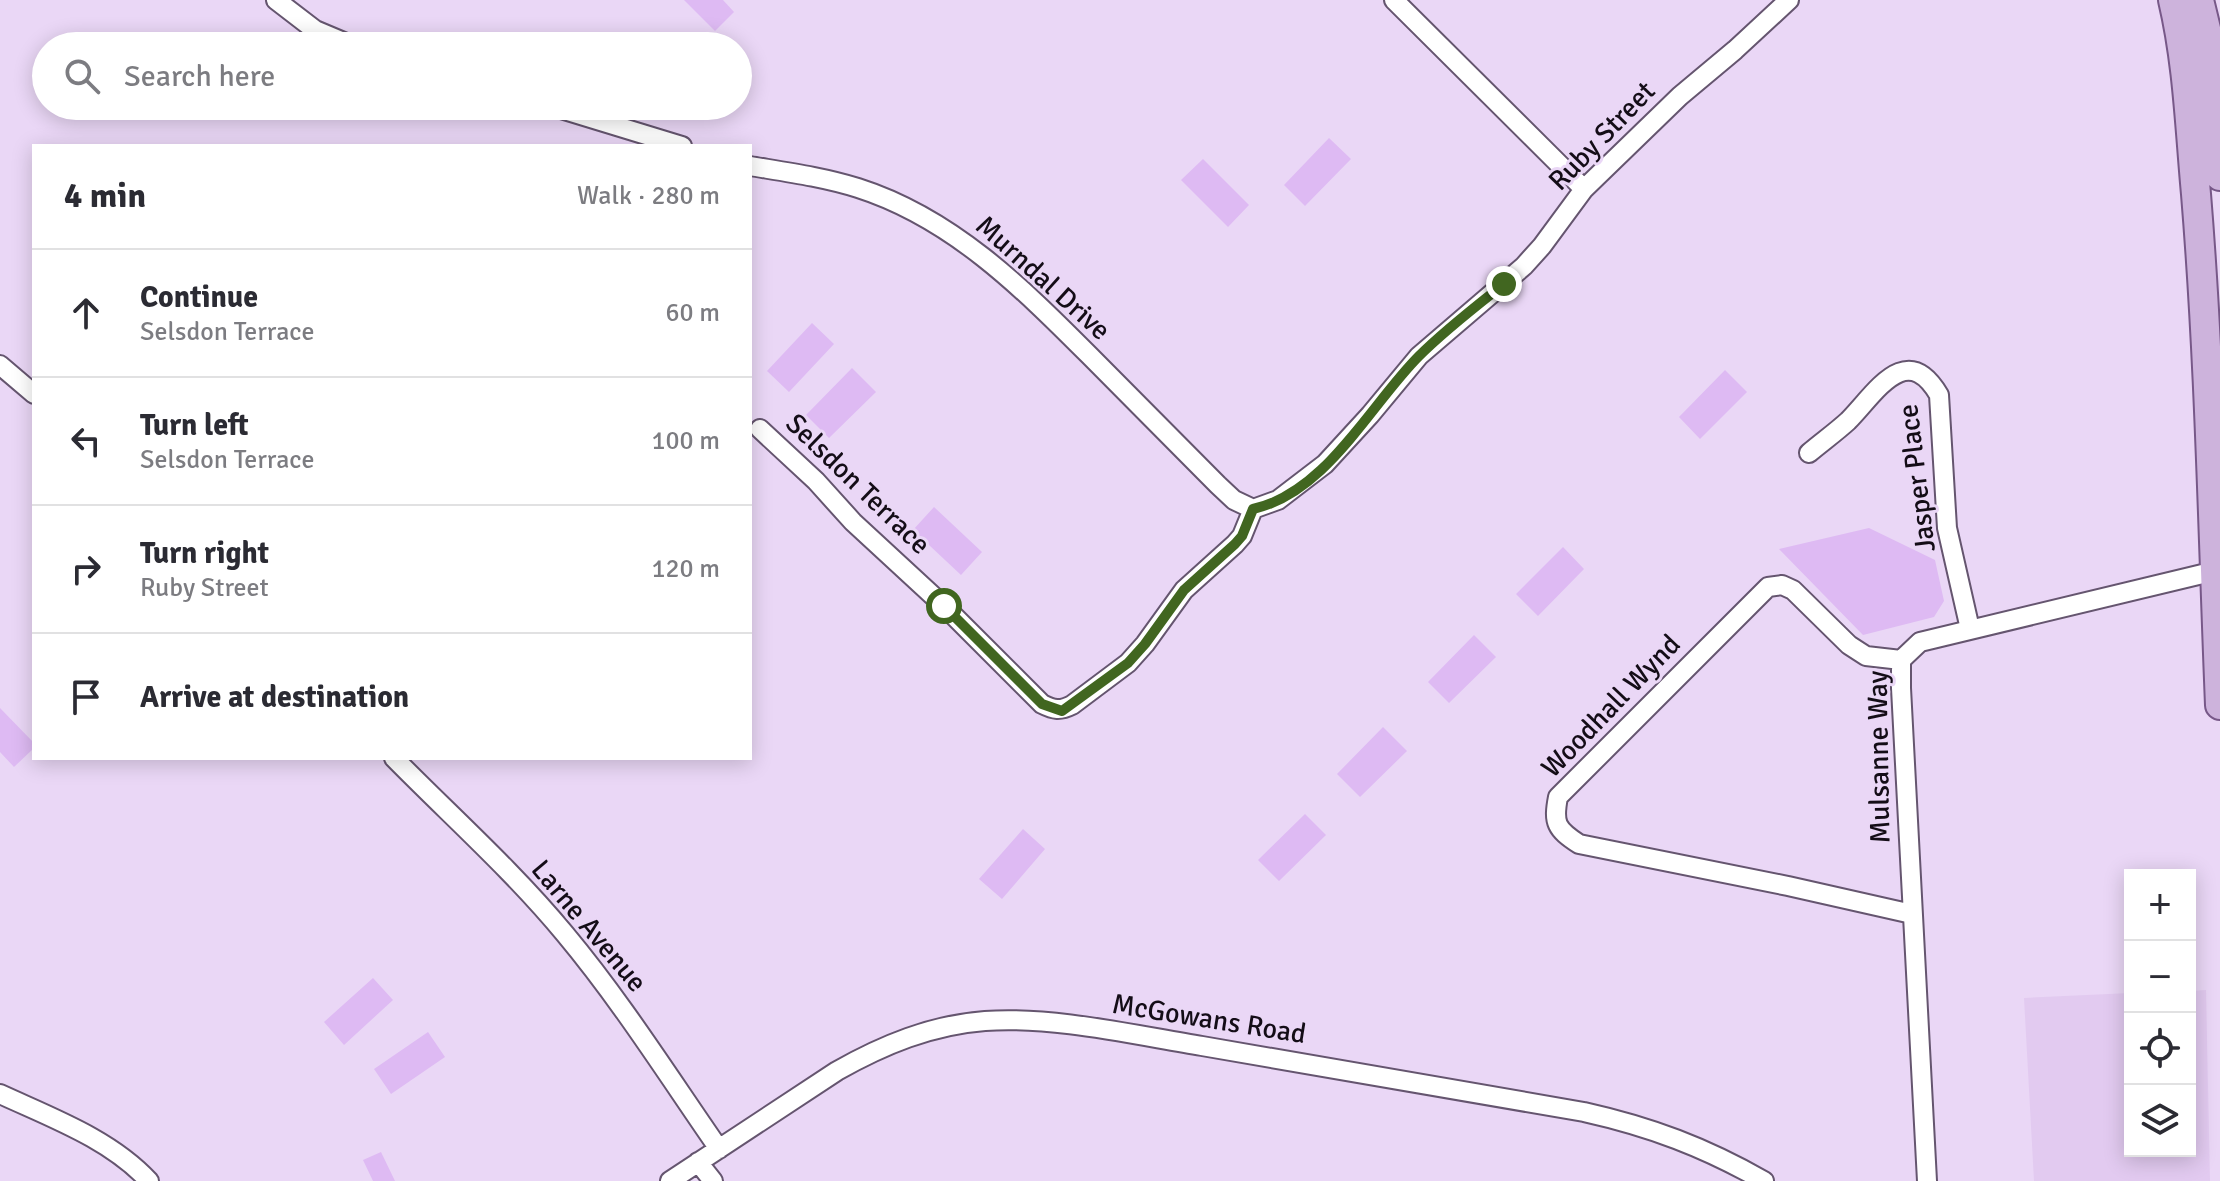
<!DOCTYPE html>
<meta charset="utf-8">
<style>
:root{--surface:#fff;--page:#f2f2f3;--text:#2b2b33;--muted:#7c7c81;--line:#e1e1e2}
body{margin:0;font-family:Signika,sans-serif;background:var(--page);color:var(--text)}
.controls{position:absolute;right:24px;bottom:24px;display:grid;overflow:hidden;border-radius:0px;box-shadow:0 4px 20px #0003}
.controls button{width:72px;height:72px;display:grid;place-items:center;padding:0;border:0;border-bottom:2px solid var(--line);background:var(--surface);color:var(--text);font:40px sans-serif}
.stop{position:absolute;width:24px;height:24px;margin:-18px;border:6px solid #416620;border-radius:50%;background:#fff}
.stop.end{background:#416620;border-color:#fff;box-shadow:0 2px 8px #0008}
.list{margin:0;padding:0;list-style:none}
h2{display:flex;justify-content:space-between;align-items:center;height:104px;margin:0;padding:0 32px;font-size:34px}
h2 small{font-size:26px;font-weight:400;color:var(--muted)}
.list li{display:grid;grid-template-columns:52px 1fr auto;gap:24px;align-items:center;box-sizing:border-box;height:128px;padding:0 32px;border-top:2px solid var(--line)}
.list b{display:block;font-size:30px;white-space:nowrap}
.list p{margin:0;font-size:26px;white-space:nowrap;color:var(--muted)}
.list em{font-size:26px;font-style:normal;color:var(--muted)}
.icon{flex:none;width:44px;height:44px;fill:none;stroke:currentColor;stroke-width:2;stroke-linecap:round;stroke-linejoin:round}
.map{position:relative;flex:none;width:2220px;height:1181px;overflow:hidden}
.search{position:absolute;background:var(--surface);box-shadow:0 4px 20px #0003;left:32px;top:32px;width:720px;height:88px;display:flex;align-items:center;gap:20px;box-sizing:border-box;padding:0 28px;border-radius:44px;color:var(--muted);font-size:30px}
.panel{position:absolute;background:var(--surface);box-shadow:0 4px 20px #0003;left:32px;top:144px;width:720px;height:616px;border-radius:0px}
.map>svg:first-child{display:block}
.built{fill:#e2caf0}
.green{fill:#debaf3}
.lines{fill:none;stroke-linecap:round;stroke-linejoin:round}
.minor-casing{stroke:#65556f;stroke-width:22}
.primary-casing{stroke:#775888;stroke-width:32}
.minor{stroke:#fff;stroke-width:18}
.primary{stroke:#cdb3dc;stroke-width:28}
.route{stroke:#416620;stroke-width:10}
.labels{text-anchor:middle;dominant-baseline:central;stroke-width:6;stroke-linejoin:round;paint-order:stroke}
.street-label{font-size:28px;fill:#140d17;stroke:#ead7f6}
</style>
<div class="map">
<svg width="2220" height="1181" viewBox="0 0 2220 1181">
<rect width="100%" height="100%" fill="#ead7f6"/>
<path class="built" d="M 2206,990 L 2210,1181 L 2034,1181 L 2024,998 L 2130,993 L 2130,1151 L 2190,1151 L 2190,991 Z"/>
<path class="green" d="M 684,0 L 723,0 L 734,12 L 715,31 Z
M 1329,138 L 1351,159 L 1305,206 L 1284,185 Z
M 1203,159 L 1249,205 L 1228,227 L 1181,180 Z
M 812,323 L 834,344 L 789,392 L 767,371 Z
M 852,368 L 876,392 L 829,438 L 806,415 Z
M 1725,370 L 1747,392 L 1700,439 L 1679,417 Z
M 934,507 L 982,552 L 961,575 L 913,530 Z
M 1869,528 L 1935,560 L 1944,601 L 1934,617 L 1863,635 L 1779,549 Z
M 1563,547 L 1584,569 L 1538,616 L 1516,594 Z
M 1474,635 L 1496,657 L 1449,703 L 1428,682 Z
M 0,708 L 34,743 L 34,748 L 14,767 L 0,752 Z
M 1383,727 L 1407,751 L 1360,797 L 1337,774 Z
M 1305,814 L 1326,835 L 1279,881 L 1258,860 Z
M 1023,829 L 1045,849 L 1002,899 L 979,879 Z
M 373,978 L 393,1000 L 344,1045 L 324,1022 Z
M 428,1032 L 445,1057 L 391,1094 L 374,1069 Z
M 381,1152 L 395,1181 L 373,1181 L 363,1160 Z"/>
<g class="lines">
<defs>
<path id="minor" d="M 276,0 L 315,30 L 353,46
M 1394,0 L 1584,189
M 551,106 L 682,146
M 750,166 C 786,172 823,177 858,188 C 952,218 1021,287 1089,355 C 1132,398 1175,442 1218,485 L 1234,500 L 1253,509
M 0,365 L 34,394
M 760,429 L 816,481 L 853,522 L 944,606 L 1042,704 C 1054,710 1060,711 1072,705 L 1128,663 L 1145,644 L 1184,590 L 1235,544 L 1242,536 L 1253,509
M 1809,453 C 1822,442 1836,432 1848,421 C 1875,394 1906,339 1939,395 L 1947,528 L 1970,629
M 1253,509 L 1278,500 L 1325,464 L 1370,415 L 1419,356 L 1524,266 L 1542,246 L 1584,189 L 1680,96 L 1735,50 L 1789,0
M 1901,660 L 1866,656 L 1849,645 L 1793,590 L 1782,585 L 1768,587 L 1558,797 C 1553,823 1556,829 1579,844 L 1788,886 L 1912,914
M 394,758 C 451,816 513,871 565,934 C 621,1001 669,1077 719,1149
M 0,1094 C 52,1118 110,1139 149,1181
M 698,1162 L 713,1181
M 670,1181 L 837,1071 C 883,1045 931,1025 985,1021 C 1053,1016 1134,1035 1202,1046 C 1330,1067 1457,1090 1584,1112 C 1651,1127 1704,1147 1764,1181
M 1927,1181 L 1901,688 L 1901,660 L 1920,642 L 2215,571"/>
<path id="primary" d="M 2173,0 C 2188,63 2190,129 2196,194 C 2210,364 2213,535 2220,705
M 2199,0 L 2207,33 L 2220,176"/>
</defs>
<use href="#minor" class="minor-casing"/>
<use href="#primary" class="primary-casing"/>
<use href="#minor" class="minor"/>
<use href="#primary" class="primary"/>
</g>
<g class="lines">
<path class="route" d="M 944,606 L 1042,704 L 1062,711 L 1128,663 L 1145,644 L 1184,590 L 1235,544 L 1242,536 L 1253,509 C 1326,493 1370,405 1419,356 C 1445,330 1475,307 1504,284"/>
</g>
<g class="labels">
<g class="street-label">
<text transform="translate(1602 136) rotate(-46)">Ruby Street</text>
<text transform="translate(1043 278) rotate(42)">Murndal Drive</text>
<text transform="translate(1917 478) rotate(-97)">Jasper Place</text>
<text transform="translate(858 484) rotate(44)">Selsdon Terrace</text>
<text transform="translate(1611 706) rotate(-46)">Woodhall Wynd</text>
<text transform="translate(1879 757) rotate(-91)">Mulsanne Way</text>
<text transform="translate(589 926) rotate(50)">Larne Avenue</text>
<text transform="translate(1209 1019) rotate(9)">McGowans Road</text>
</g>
</g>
</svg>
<div class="controls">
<button>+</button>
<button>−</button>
<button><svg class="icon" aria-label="locate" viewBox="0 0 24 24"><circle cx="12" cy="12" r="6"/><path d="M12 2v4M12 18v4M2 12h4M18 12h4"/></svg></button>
<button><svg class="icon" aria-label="layers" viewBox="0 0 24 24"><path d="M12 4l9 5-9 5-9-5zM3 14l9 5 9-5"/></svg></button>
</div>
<div class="stop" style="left:944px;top:606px"></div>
<div class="stop end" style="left:1504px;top:284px"></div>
<div class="search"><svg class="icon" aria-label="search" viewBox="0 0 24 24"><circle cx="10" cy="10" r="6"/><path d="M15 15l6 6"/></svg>Search here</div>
<section class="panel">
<h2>4 min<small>Walk · 280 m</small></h2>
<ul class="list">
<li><svg class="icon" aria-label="ahead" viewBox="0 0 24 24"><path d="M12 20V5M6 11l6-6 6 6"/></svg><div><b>Continue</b><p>Selsdon Terrace</p></div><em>60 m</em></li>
<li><svg class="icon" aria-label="left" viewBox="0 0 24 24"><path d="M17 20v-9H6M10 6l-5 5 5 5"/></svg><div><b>Turn left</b><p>Selsdon Terrace</p></div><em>100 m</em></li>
<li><svg class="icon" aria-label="right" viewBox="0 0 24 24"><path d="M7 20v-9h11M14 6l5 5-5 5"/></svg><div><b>Turn right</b><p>Ruby Street</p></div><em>120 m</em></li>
<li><svg class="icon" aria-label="arrive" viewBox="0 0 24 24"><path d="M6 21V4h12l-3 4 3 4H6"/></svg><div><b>Arrive at destination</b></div></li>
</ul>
</section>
</div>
